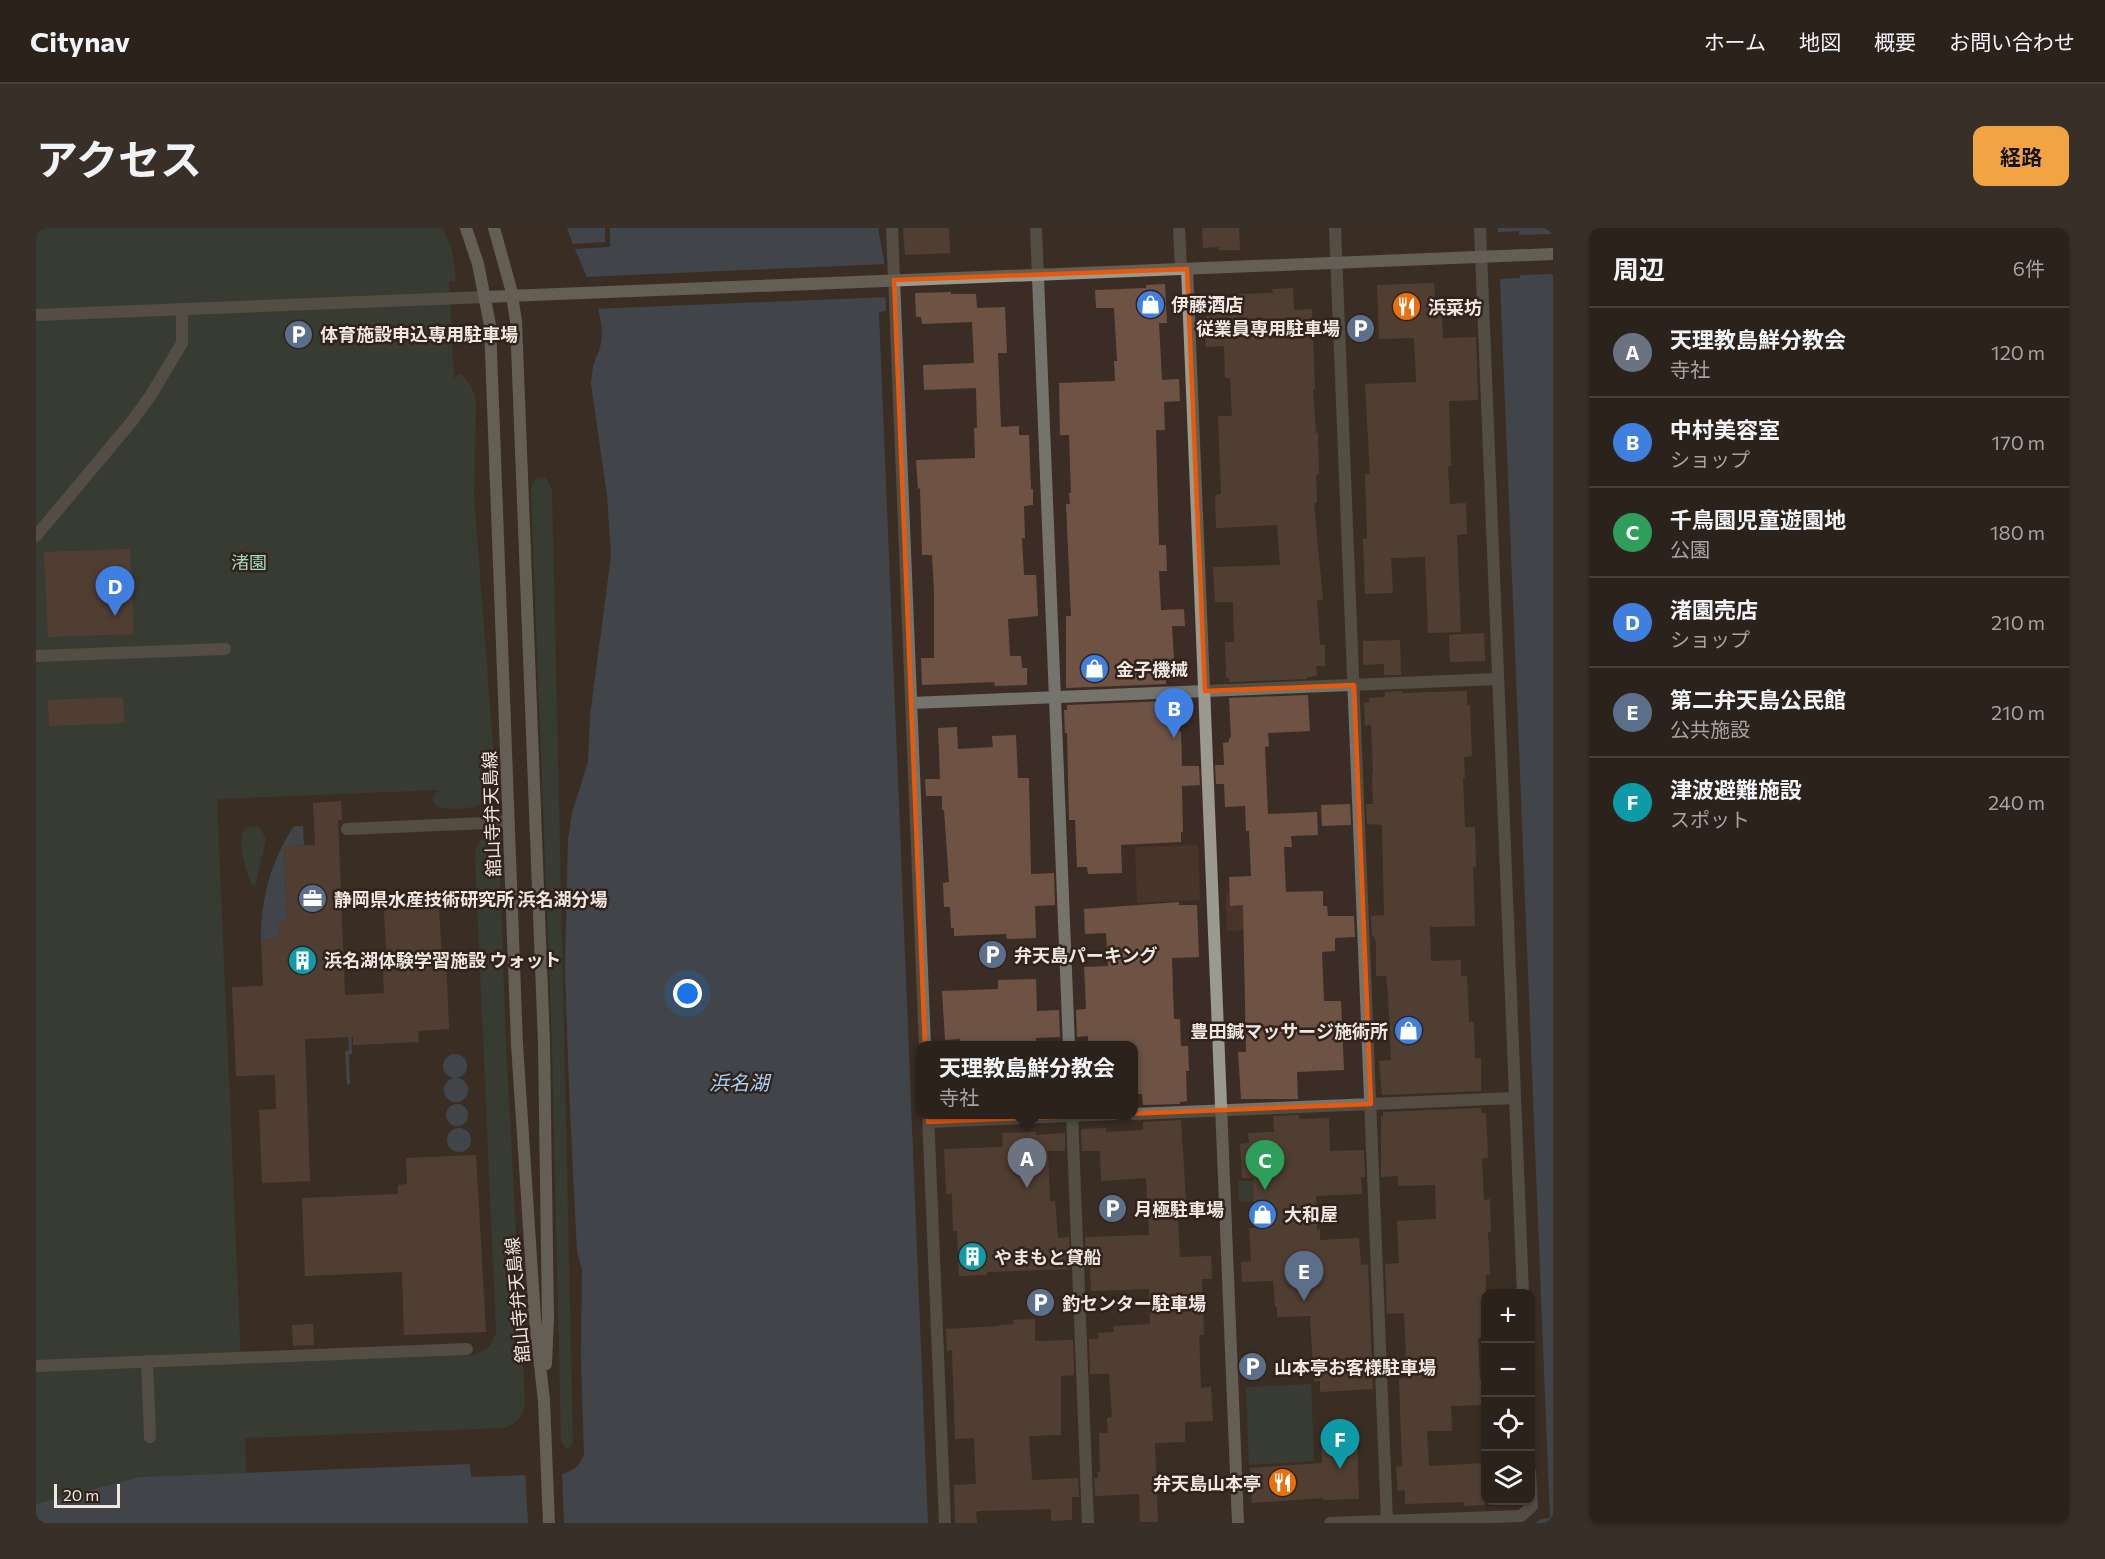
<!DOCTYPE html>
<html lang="ja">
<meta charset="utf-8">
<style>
:root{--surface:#2c221c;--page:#382f29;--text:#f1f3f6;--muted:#a6a4a3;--line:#483f3b;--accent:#f3a442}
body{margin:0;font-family:Commissioner,"Noto Sans JP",sans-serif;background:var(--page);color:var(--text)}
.controls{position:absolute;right:18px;bottom:18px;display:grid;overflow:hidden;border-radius:12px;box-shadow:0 2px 4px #0004}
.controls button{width:54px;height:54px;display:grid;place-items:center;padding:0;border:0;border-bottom:2px solid var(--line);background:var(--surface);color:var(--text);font:30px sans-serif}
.scale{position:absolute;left:18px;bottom:15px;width:66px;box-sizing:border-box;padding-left:6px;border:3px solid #f0e7e2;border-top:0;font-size:16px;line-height:21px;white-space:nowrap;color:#f0e7e2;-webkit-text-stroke:4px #31231b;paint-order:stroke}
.you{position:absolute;left:652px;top:766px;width:21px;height:21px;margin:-15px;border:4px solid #fff;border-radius:50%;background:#1a73e8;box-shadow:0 0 0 9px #1a73e833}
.badge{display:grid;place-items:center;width:39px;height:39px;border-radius:50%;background:var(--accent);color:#fff;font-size:20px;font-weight:700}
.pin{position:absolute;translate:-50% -50px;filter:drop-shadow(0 2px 3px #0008)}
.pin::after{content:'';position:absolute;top:32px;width:21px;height:18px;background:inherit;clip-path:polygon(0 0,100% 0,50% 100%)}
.popup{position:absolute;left:880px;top:813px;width:222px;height:78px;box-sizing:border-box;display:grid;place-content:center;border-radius:12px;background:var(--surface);filter:drop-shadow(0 2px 4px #0005);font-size:20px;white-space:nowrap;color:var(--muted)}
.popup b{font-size:22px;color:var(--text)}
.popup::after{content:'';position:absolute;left:50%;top:100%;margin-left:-12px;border:12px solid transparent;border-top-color:var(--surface)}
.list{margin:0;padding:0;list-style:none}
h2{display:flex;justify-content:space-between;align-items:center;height:78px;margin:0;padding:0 24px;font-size:26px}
h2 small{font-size:20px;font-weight:400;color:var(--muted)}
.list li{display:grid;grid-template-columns:39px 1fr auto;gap:18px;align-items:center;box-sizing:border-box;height:90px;padding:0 24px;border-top:2px solid var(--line)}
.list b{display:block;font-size:22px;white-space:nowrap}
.list p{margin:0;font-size:20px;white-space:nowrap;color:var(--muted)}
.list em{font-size:20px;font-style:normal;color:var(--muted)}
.icon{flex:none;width:33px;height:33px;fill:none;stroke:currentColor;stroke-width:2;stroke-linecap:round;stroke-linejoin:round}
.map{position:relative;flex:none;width:1517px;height:1295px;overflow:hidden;border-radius:12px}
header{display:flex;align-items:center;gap:36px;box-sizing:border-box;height:84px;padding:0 30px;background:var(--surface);border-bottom:2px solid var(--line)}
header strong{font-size:28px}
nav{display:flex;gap:33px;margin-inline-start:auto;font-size:21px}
.intro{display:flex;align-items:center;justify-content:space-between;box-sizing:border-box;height:144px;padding:0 36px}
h1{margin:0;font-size:42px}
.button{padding:15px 27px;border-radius:12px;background:var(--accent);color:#111;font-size:21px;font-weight:700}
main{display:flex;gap:36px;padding:0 36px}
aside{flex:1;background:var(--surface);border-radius:12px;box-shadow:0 2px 4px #0004}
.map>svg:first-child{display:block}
.built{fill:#493429}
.green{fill:#344d40}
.water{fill:#4b6277}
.pier{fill:#3b2d25}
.building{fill:#6e5345}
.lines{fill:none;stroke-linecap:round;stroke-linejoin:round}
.lane{stroke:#74746c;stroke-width:12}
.street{stroke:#74746c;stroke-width:12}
.secondary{stroke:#9a9a8e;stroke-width:12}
.marked{fill:none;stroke:#e8590c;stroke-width:4.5;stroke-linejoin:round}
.labels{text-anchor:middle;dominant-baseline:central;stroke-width:5;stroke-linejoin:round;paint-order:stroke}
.poi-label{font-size:18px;font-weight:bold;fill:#f0e7e2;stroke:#31231b;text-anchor:start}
.park-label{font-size:18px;fill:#a2dcbd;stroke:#31231b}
.street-label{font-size:18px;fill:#f0e7e2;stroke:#31231b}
.water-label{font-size:20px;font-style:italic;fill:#a6d1fa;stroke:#31231b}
</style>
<header>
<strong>Citynav</strong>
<nav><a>ホーム</a><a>地図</a><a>概要</a><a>お問い合わせ</a></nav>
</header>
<div class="intro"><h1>アクセス</h1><a class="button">経路</a></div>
<main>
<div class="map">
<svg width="1517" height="1295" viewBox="0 0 1517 1295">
<rect width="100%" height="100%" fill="#3b2d25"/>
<path class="built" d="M 1162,617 L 1164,672 L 1101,675 L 1099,619 Z
M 1256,663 L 1258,700 L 1191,703 L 1190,665 Z"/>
<path class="green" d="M 0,0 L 407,0 L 416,23 L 420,53 L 413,54 L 418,152 L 420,148 L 425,146 C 434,154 439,164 440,176 L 438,268 L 458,531 L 448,549 L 447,575 C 441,580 412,583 404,579 C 398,577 397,573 397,568 L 403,562 L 181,571 L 205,1136 L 436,1127 C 451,1123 456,1118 460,1104 L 439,628 L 440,618 L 446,611 L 454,610 L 460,617 L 463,626 L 470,817 L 489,1175 C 486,1190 482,1195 468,1200 L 209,1210 L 210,1245 L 104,1249 L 0,1276 Z
M 504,249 L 510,250 L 516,261 L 537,1215 L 531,1221 L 525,1214 L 516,815 L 495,261 L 497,253 Z
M 217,598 L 224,600 L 230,611 L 219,658 L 216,657 C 210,642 200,615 209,601 Z
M 1256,951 L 1257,972 L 1203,974 L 1202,953 Z
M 1275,1156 L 1278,1233 L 1213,1237 L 1210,1159 Z"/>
<path class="water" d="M 531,0 L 842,0 L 848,33 L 850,83 L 843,84 L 892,1295 L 0,1295 L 0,1276 L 104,1249 L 434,1236 L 435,1249 L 527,1246 C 539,1242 544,1237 548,1226 L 545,1130 L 546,1041 L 541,1024 L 533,860 L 529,739 L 532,611 L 536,585 L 552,534 L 554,488 L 575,328 L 571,267 L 555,156 C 556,150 556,144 557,138 C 561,127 566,118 566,106 C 565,70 542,34 531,0 Z
M 1462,0 L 1517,0 L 1517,1295 L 1499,1295 L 1505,1291 L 1514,1290 L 1464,51 L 1484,50 L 1483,3 L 1462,4 Z
M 258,598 L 267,598 L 268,617 L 248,619 L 251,694 L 242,694 L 243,711 L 225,712 C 225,670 235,633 258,598 Z
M 314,776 L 316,826 L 313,826 L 314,856 L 311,857 L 309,823 L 313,822 L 311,780 Z
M407 838a12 12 0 1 1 24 0a12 12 0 1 1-24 0Z
M408 862a12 12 0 1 1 24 0a12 12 0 1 1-24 0Z
M410 887a11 11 0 1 1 22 0a11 11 0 1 1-22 0Z
M411 912a12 12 0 1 1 24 0a12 12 0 1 1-24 0Z"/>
<path class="pier" d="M 569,0 L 574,0 L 574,19 L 538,21 L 536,16 L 569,14 Z
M 1517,6 L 1517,46 L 1484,47 L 1482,7 Z
M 851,36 L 853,69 L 558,81 L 547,49 Z
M 526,1243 L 528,1295 L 492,1295 L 489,1244 Z"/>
<path class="building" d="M 867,0 L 913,0 L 914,25 L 869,27 Z
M 1166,0 L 1203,0 L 1204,22 L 1183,22 L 1182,19 L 1167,20 Z
M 1398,55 L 1400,87 L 1406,87 L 1407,110 L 1440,109 L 1442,172 L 1413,173 L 1415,238 L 1412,238 L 1414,276 L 1430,275 L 1431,306 L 1421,307 L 1425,404 L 1392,405 L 1389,329 L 1355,330 L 1357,365 L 1329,366 L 1327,311 L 1331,311 L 1329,246 L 1334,246 L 1329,156 L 1380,154 L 1378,110 L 1343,111 L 1341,57 Z
M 1129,56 L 1131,95 L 1123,95 L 1126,152 L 1143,151 L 1144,173 L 1128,174 L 1129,202 L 1120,202 L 1123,317 L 1130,317 L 1131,343 L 1123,343 L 1125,382 L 1148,381 L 1149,398 L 1136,398 L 1138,432 L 1129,433 L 1130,456 L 1030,460 L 1030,388 L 1035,388 L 1030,276 L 1034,276 L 1033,265 L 1035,265 L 1033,207 L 1024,207 L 1023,155 L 1079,153 L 1078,133 L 1081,133 L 1078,80 L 1060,80 L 1059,62 L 1110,60 L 1110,57 Z
M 1257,60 L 1258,82 L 1276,81 L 1279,161 L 1277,161 L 1280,205 L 1282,205 L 1283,246 L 1280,247 L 1281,275 L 1278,275 L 1287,372 L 1281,372 L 1284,417 L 1289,417 L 1289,438 L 1280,438 L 1281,448 L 1271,449 L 1271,451 L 1193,454 L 1193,450 L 1190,450 L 1189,414 L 1198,414 L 1197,374 L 1179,374 L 1177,339 L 1244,337 L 1241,297 L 1180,300 L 1179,267 L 1185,266 L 1182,188 L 1196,188 L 1194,150 L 1189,150 L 1188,118 L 1170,119 L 1169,88 L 1174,88 L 1174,83 L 1202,81 L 1201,66 L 1237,65 L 1236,61 Z
M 915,64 L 915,66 L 940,66 L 941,80 L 969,79 L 971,125 L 962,125 L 965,199 L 983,198 L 983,207 L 993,207 L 995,261 L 997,261 L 997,277 L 988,278 L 989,310 L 986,310 L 988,347 L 1000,347 L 1002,388 L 972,391 L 974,428 L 985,428 L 986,440 L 991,440 L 991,457 L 959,458 L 958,454 L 886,457 L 885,430 L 898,430 L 898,364 L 896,327 L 886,327 L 884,260 L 882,261 L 880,232 L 939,230 L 938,200 L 941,200 L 940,160 L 888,162 L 887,137 L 938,135 L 936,94 L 886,96 L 885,89 L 880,89 L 879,65 Z
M 94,321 L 98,406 L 12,409 L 8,324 Z
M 1448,405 L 1449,433 L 1414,434 L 1413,407 Z
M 1364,412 L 1365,447 L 1348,447 L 1348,436 L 1327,437 L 1327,413 Z
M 1366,463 L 1366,465 L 1431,463 L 1431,477 L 1434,477 L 1436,528 L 1428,529 L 1429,550 L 1427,550 L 1429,599 L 1439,599 L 1440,639 L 1437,639 L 1439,698 L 1394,699 L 1395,733 L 1425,732 L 1425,748 L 1431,748 L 1433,794 L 1438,794 L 1439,830 L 1445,830 L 1445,863 L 1346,867 L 1343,833 L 1355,832 L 1352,766 L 1350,748 L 1340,748 L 1340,714 L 1338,708 L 1336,708 L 1335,688 L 1348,687 L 1346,597 L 1331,596 L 1330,576 L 1337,576 L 1336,546 L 1337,546 L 1335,497 L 1329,497 L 1328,475 L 1334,474 L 1333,470 L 1349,469 L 1349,464 Z
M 1272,467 L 1274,503 L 1232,505 L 1233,518 L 1229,519 L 1232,586 L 1281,584 L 1282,607 L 1255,608 L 1256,619 L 1248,619 L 1250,664 L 1287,663 L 1287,678 L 1291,678 L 1292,688 L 1318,688 L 1319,709 L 1299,710 L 1299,723 L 1286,724 L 1288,773 L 1305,773 L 1308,842 L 1261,844 L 1262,871 L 1205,871 L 1202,824 L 1210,824 L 1207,677 L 1194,678 L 1193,649 L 1215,648 L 1213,603 L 1210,603 L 1209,578 L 1189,579 L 1188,556 L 1180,556 L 1179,537 L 1188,537 L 1187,515 L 1193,514 L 1193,510 L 1195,510 L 1193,470 Z
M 87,469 L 88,495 L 13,498 L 12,472 Z
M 1131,473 L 1131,475 L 1133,475 L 1135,504 L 1145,503 L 1146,538 L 1163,538 L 1164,557 L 1146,558 L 1147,604 L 1145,604 L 1145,614 L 1085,617 L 1086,645 L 1052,646 L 1051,639 L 1041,639 L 1039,592 L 1033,592 L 1031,505 L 1029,505 L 1028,482 L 1031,482 L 1031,477 Z
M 921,499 L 922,521 L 957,519 L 956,508 L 980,507 L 982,550 L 993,550 L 995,646 L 1018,645 L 1019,677 L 999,678 L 1000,710 L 971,711 L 970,706 L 918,708 L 918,700 L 915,700 L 914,679 L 908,679 L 907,655 L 913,654 L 908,582 L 906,582 L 906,568 L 890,568 L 889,551 L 904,551 L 902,500 Z
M 305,573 L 306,592 L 302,592 L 309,767 L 348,765 L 346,723 L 350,722 L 348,682 L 403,680 L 406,732 L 410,732 L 413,801 L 382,803 L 383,814 L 317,817 L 317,809 L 269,811 L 274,953 L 226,955 L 223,882 L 240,881 L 239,847 L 200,848 L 196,759 L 227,758 L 225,712 L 243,711 L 242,694 L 251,694 L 248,618 L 279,617 L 277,575 Z
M 1314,576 L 1315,597 L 1286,598 L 1285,577 Z
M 1143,674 L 1143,677 L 1161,677 L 1163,729 L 1136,730 L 1138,791 L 1144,791 L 1145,818 L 1152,818 L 1153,843 L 1150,843 L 1151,873 L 1144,874 L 1144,876 L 1107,877 L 1106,866 L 1098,866 L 1098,817 L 1052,818 L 1052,808 L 1041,809 L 1040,782 L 1050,781 L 1048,739 L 1072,738 L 1070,705 L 1049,706 L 1048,681 Z
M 1000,751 L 1001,783 L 1023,782 L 1024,809 L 1000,810 L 1000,818 L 924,818 L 924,811 L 909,812 L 906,763 L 962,761 L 962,752 Z
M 1445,880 L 1445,885 L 1450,885 L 1452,930 L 1446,931 L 1448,972 L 1454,971 L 1455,1004 L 1452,1004 L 1454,1047 L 1450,1047 L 1449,1110 L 1442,1110 L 1444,1151 L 1449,1151 L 1449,1177 L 1415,1178 L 1416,1203 L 1391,1203 L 1393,1238 L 1449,1235 L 1449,1277 L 1428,1278 L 1428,1274 L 1369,1276 L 1369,1262 L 1362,1263 L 1360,1238 L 1366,1239 L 1363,1151 L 1371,1150 L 1368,1085 L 1351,1086 L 1349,1036 L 1363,1035 L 1361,993 L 1400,991 L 1399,957 L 1362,958 L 1362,948 L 1345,949 L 1345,888 L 1347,888 L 1347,884 Z
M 1263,887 L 1263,891 L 1293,890 L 1294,923 L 1328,922 L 1329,949 L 1325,949 L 1326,966 L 1280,968 L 1281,1002 L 1284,1001 L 1284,1012 L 1323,1010 L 1325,1037 L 1332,1036 L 1337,1161 L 1284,1164 L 1284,1153 L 1278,1154 L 1274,1088 L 1241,1089 L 1241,1079 L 1239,1079 L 1237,1053 L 1206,1054 L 1205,1034 L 1215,1033 L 1213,1000 L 1219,1000 L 1217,950 L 1206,950 L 1204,916 L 1213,915 L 1212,905 L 1238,904 L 1237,888 Z
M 1145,892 L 1150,973 L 1141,973 L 1144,1029 L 1175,1028 L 1176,1051 L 1166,1051 L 1168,1107 L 1163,1107 L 1165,1160 L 1175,1159 L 1177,1193 L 1149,1194 L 1149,1214 L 1119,1215 L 1122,1294 L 1104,1294 L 1103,1266 L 1059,1268 L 1058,1250 L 1062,1250 L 1061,1244 L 1064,1244 L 1063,1205 L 1072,1205 L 1071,1190 L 1076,1189 L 1073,1146 L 1054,1146 L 1053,1111 L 1062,1111 L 1062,1105 L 1078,1104 L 1077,1098 L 1114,1096 L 1113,1061 L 1055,1063 L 1054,1040 L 1050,1040 L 1049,1009 L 1113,1007 L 1110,950 L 1065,953 L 1064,923 L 1046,923 L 1045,905 L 1046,901 L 1070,900 L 1070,904 L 1107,902 L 1107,894 Z
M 1000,904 L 1000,907 L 1029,905 L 1029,923 L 1012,923 L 1014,973 L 1019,973 L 1022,1010 L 1033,1009 L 1034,1041 L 951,1044 L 951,1047 L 923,1048 L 921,1003 L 917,1003 L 916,966 L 910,966 L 908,921 L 967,919 L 966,905 Z
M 440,927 L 450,1104 L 368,1107 L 366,1044 L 269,1048 L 266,970 L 362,966 L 362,957 L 371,956 L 370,930 Z
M 999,1091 L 999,1113 L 1037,1112 L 1038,1147 L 1025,1148 L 1025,1207 L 993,1208 L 996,1252 L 1042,1250 L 1043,1269 L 1036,1269 L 1036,1292 L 1015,1293 L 1015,1281 L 943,1283 L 940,1284 L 941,1295 L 919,1295 L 918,1257 L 940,1256 L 938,1210 L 919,1211 L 916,1122 L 911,1123 L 910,1101 L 963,1098 L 963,1097 L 978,1096 L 977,1092 Z
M 277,1096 L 278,1117 L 257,1118 L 256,1097 Z
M 1321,1210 L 1323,1271 L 1287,1272 L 1287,1270 L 1216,1275 L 1214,1240 L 1286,1235 L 1285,1212 Z"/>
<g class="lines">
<path class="lane" d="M 0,87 L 450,69
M 0,308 L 97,192 L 115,167 L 146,115 L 146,81
M 0,428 L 189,421
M 311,601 L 473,594
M 111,1133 L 114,1209
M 0,1138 L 431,1121"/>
<path class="street" d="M 856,0 L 889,818
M 1000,0 L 1033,818
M 1143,0 L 1145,41
M 1299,0 L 1351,1293
M 1444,0 L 1487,1066
M 875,475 L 1462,451
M 892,886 L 909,1295
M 1036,886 L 1052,1295
M 1098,886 L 1479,870
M 892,894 L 1079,886
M 1294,1295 L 1485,1288 L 1496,1278 L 1494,1244"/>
<path class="secondary" d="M 430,0 L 442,36 L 454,97 L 481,816 L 499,1091 L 508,1173 L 513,1295
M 458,0 L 475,61 L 480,93 L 508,815 L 512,1091 L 510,1136
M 1151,41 L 1202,1295
M 450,69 L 1517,26"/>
</g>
<path d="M0 0H1517V1295H0ZM 1151,41 L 1169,463 L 1318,457 L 1335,876 L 892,894 L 858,52 Z" fill="#3b2d25" fill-opacity=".55" fill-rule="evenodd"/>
<path class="marked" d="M 1151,41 L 1169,463 L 1318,457 L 1335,876 L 892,894 L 858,52 Z"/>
<defs>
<symbol id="shop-disc" viewBox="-11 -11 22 22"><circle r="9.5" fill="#3f7fe0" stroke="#31231b"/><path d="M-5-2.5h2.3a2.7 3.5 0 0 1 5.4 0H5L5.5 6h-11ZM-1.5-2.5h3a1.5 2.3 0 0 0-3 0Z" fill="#fff"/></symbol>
<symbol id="restaurant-disc" viewBox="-11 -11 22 22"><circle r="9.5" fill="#e8710a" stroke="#31231b"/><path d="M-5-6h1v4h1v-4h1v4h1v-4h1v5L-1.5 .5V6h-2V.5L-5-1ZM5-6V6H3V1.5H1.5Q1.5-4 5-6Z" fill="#fff"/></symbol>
<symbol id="parking-disc" viewBox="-11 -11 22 22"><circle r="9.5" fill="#5c6f8a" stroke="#31231b"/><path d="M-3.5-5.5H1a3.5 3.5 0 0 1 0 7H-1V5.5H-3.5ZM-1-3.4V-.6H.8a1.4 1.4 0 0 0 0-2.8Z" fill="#fff"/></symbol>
<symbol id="office-disc" viewBox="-11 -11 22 22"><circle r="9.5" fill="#5c6f8a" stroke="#31231b"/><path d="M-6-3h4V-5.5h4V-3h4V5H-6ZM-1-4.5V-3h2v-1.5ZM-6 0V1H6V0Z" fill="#fff"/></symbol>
<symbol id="building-disc" viewBox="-11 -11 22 22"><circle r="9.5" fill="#0f9aa8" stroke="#31231b"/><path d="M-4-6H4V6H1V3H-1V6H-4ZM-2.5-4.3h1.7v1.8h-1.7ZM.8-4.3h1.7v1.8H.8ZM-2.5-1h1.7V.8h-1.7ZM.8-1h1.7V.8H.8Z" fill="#fff"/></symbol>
</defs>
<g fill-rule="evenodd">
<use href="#shop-disc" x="1098" y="60" width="33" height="33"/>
<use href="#restaurant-disc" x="1354" y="62" width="33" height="33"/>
<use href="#parking-disc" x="1308" y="84" width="33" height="33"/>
<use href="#parking-disc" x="246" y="90" width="33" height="33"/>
<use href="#shop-disc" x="1042" y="424" width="33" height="33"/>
<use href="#office-disc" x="260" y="654" width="33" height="33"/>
<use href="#parking-disc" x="940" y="710" width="33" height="33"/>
<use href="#building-disc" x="250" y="716" width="33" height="33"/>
<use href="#shop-disc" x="1356" y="786" width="33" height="33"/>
<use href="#parking-disc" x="1060" y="964" width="33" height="33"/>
<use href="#shop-disc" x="1210" y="970" width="33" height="33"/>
<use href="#building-disc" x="920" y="1012" width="33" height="33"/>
<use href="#parking-disc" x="988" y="1058" width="33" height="33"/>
<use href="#parking-disc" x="1200" y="1122" width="33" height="33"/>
<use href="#restaurant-disc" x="1230" y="1238" width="33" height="33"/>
</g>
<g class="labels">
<g class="poi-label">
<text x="1135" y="76">伊藤酒店</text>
<text x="1392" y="79">浜菜坊</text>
<text x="1304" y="100" text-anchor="end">従業員専用駐車場</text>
<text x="284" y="106">体育施設申込専用駐車場</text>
<text x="1080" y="441">金子機械</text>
<text x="298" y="671">静岡県水産技術研究所 浜名湖分場</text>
<text x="978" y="727">弁天島パーキング</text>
<text x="288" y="732">浜名湖体験学習施設 ウォット</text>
<text x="1352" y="803" text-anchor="end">豊田鍼マッサージ施術所</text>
<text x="1098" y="981">月極駐車場</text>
<text x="1248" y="986">大和屋</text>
<text x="958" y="1029">やまもと貸船</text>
<text x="1026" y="1075">釣センター駐車場</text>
<text x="1238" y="1139">山本亭お客様駐車場</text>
<text x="1225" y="1255" text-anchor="end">弁天島山本亭</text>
</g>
<g class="park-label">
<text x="213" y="334">渚園</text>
</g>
<g class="street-label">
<text transform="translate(455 586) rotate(-92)">舘山寺弁天島線</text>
<text transform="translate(481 1072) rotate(-95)">舘山寺弁天島線</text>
</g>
<g class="water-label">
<text x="703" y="854">浜名湖</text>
</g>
</g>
</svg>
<div class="controls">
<button>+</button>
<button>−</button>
<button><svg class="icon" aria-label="locate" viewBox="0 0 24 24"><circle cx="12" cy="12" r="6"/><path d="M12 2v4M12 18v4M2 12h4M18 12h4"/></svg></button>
<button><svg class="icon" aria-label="layers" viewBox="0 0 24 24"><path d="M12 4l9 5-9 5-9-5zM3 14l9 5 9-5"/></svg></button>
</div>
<div class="scale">20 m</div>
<div class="you"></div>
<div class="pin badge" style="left:991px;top:960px;background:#6b7280">A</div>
<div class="popup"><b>天理教島鮮分教会</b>寺社</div>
<div class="pin badge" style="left:1138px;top:510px;background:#3f7fe0">B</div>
<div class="pin badge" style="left:1229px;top:962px;background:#2e9e5b">C</div>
<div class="pin badge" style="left:79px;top:388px;background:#3f7fe0">D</div>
<div class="pin badge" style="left:1268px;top:1073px;background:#5c6f8a">E</div>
<div class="pin badge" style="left:1304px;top:1241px;background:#0f9aa8">F</div>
</div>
<aside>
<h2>周辺<small>6件</small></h2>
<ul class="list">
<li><span class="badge" style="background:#6b7280">A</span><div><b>天理教島鮮分教会</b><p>寺社</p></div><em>120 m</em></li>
<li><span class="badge" style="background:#3f7fe0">B</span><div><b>中村美容室</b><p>ショップ</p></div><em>170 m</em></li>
<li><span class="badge" style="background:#2e9e5b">C</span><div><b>千鳥園児童遊園地</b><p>公園</p></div><em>180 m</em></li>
<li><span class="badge" style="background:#3f7fe0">D</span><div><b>渚園売店</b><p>ショップ</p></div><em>210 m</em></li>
<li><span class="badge" style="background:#5c6f8a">E</span><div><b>第二弁天島公民館</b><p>公共施設</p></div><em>210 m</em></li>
<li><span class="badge" style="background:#0f9aa8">F</span><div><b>津波避難施設</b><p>スポット</p></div><em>240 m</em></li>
</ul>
</aside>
</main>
